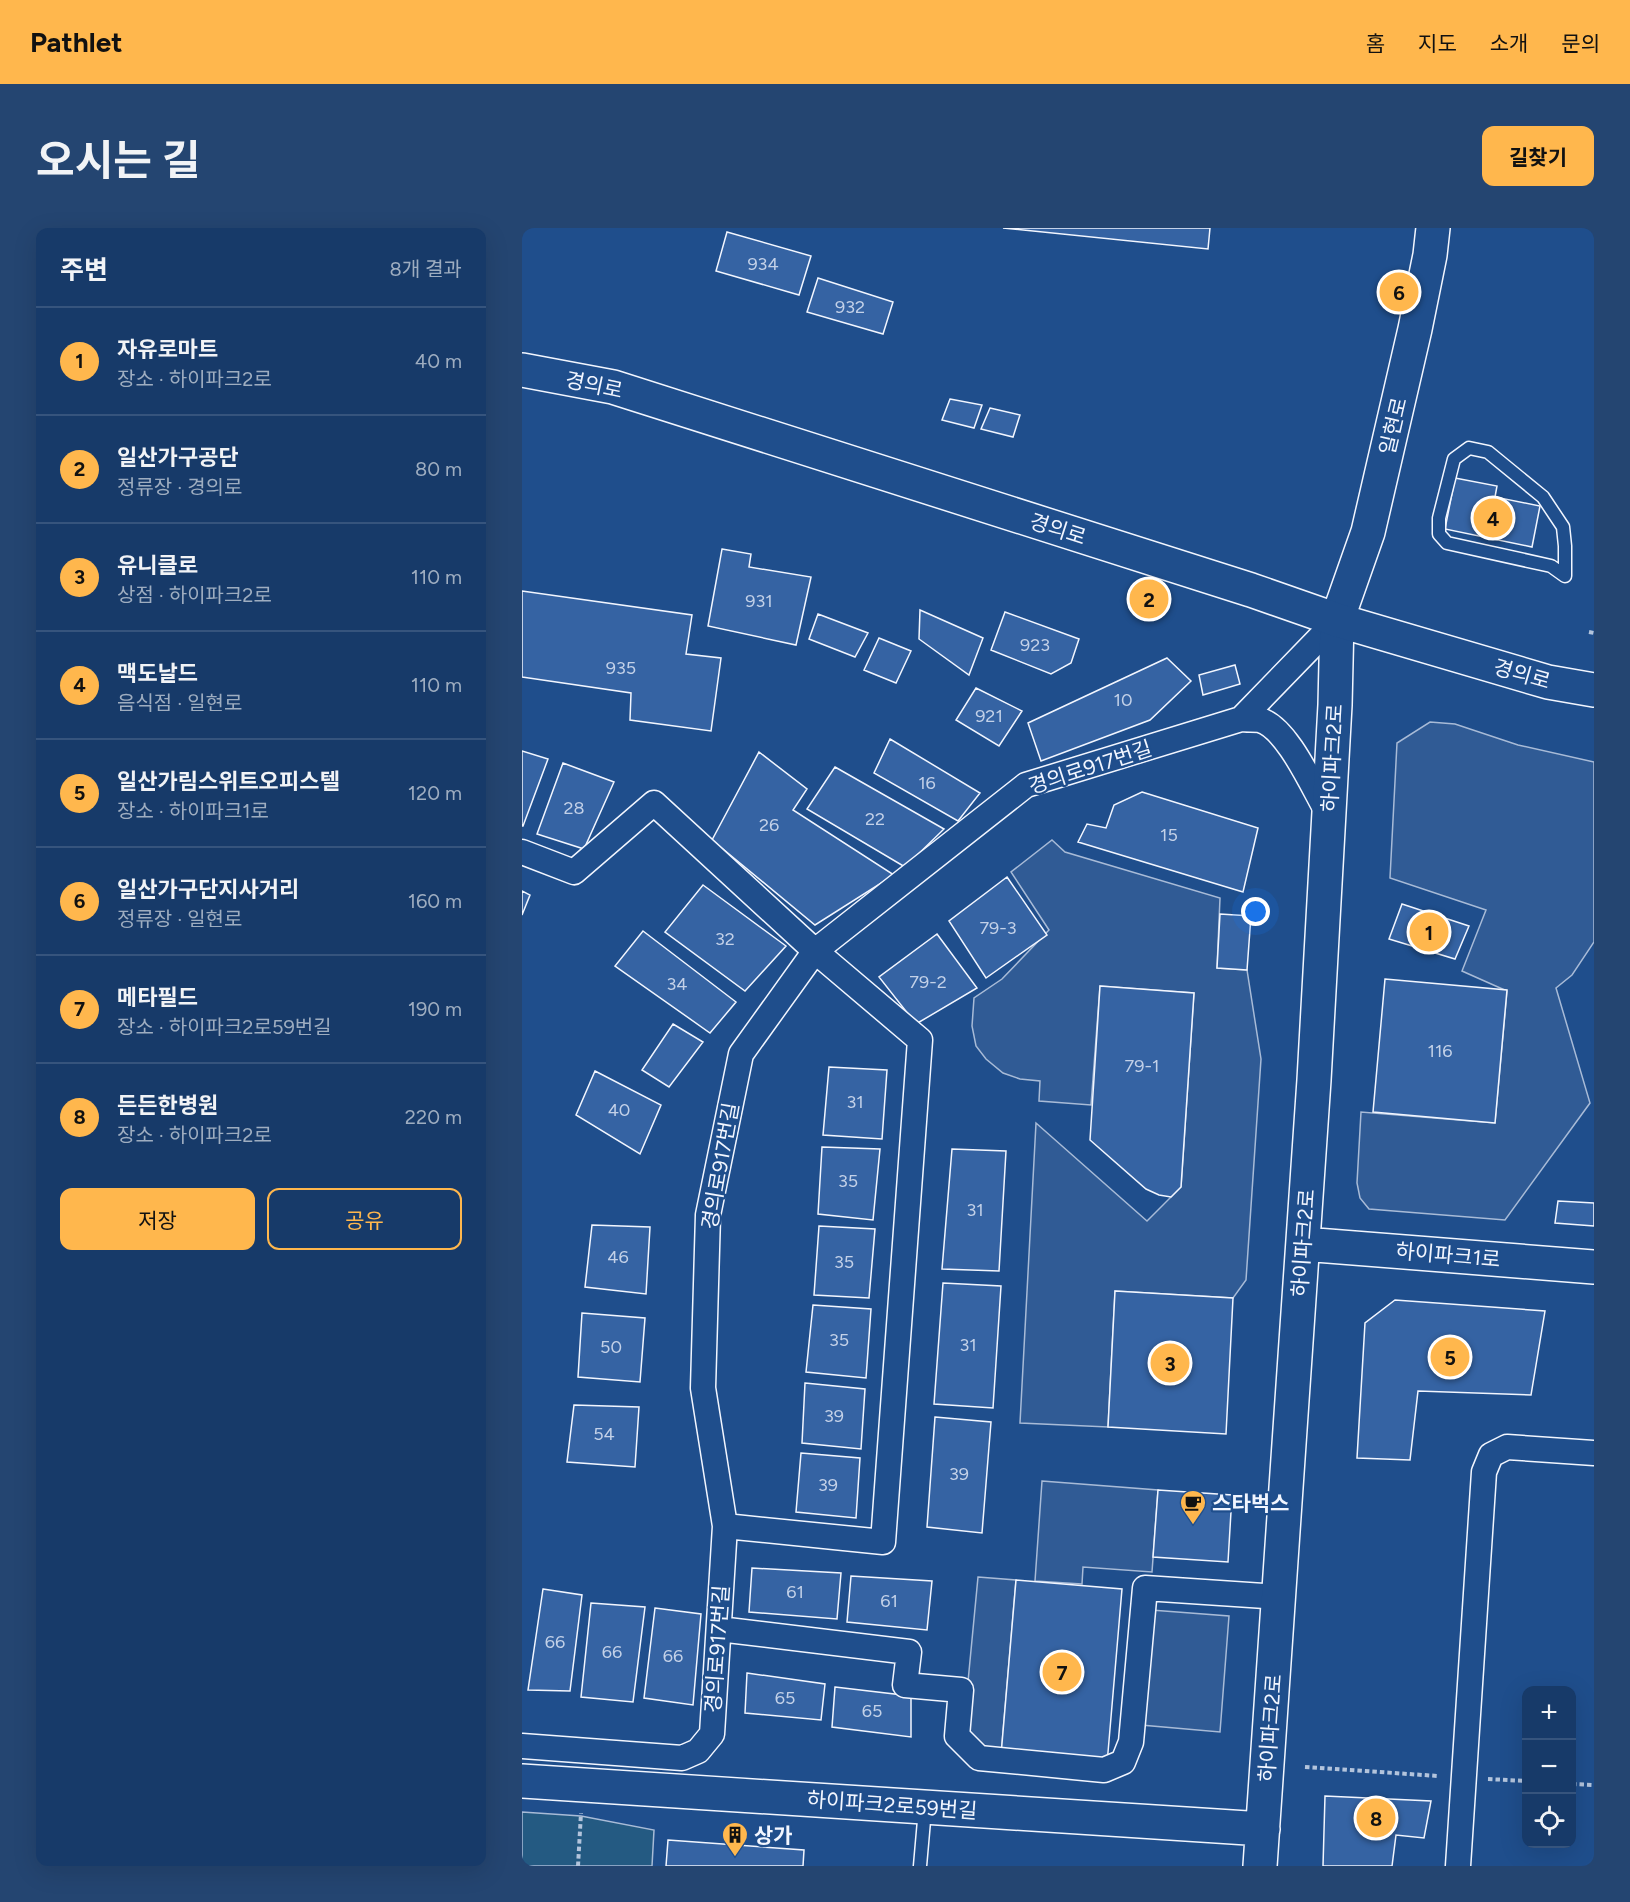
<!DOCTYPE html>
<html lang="ko">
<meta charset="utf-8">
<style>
:root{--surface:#173a69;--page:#244571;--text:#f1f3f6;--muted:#9eadc0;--line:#36547d;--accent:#ffb74d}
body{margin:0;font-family:Figtree,"Noto Sans KR",sans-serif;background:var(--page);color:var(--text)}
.controls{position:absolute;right:18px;bottom:18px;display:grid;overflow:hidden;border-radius:12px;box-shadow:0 6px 24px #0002}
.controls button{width:54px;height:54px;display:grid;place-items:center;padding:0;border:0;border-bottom:2px solid var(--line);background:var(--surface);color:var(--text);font:30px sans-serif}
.you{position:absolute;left:734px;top:684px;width:21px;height:21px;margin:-15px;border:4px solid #fff;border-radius:50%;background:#1a73e8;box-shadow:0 0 0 9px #1a73e833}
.badge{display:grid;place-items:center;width:39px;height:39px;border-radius:50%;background:var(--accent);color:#111;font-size:20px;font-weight:700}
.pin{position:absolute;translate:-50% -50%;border:3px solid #fff;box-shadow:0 2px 6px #0006}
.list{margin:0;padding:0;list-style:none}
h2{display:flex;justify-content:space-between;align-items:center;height:78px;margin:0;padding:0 24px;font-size:26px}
h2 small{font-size:20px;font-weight:400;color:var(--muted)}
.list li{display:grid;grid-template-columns:39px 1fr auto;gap:18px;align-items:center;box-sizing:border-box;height:108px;padding:0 24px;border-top:2px solid var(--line)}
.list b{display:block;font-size:22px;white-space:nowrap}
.list p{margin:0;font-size:20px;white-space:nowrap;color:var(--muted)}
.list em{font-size:20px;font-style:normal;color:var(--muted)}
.actions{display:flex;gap:12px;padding:18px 24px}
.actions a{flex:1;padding:14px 0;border:2px solid var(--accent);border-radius:12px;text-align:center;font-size:21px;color:var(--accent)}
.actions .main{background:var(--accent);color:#111}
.icon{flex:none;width:33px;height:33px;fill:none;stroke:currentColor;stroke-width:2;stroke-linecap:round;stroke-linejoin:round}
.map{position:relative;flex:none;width:1072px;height:1638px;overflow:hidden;border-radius:12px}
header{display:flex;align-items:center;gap:36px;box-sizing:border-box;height:84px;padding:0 30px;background:var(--accent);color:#111}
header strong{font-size:28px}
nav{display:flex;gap:33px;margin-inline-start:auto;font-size:21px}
.intro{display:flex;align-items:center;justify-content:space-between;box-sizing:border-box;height:144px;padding:0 36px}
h1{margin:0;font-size:42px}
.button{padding:15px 27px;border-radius:12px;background:var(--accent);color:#111;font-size:21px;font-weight:700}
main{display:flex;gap:36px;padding:0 36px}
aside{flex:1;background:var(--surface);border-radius:12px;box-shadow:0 6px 24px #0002}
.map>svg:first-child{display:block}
.green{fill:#245a82;stroke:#a8bbd7;stroke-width:1.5}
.parking{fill:#305b95;stroke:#a8bbd7;stroke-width:1.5}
.building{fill:#3563a3;stroke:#f2f6ff;stroke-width:1.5}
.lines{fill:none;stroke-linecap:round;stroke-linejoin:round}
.lane-casing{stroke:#f2f6ff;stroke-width:15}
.street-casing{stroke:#f2f6ff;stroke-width:27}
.secondary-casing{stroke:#f2f6ff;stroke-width:36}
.primary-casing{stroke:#f2f6ff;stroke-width:36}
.path{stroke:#b3c4dc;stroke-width:4;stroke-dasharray:4.5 3;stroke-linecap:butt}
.lane{stroke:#1f4e8c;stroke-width:12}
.street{stroke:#1f4e8c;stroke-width:24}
.secondary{stroke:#1f4e8c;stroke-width:33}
.primary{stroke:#1f4e8c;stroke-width:33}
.labels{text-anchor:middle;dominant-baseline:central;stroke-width:4.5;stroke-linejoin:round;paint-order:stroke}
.number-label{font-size:18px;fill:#c3d1e8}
.street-label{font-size:21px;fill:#f2f6ff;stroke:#1f4e8c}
.poi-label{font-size:21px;font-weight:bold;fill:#f2f6ff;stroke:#1f4e8c;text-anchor:start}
</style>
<header>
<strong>Pathlet</strong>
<nav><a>홈</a><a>지도</a><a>소개</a><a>문의</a></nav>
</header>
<div class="intro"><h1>오시는 길</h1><a class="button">길찾기</a></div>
<main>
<aside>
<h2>주변<small>8개 결과</small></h2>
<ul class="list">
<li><span class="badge">1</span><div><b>자유로마트</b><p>장소 · 하이파크2로</p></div><em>40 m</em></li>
<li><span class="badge">2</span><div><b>일산가구공단</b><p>정류장 · 경의로</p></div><em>80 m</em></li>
<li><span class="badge">3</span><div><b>유니클로</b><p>상점 · 하이파크2로</p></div><em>110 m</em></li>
<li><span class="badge">4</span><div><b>맥도날드</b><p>음식점 · 일현로</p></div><em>110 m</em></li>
<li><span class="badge">5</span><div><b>일산가림스위트오피스텔</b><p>장소 · 하이파크1로</p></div><em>120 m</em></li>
<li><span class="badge">6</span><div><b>일산가구단지사거리</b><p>정류장 · 일현로</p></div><em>160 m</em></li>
<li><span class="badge">7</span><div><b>메타필드</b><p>장소 · 하이파크2로59번길</p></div><em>190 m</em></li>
<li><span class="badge">8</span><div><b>든든한병원</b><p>장소 · 하이파크2로</p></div><em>220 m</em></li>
</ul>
<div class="actions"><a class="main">저장</a><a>공유</a></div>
</aside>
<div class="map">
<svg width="1072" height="1638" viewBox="0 0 1072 1638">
<rect width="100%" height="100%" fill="#1f4e8c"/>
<path class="green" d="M 0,1584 L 59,1588 L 132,1602 L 130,1638 L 0,1638 Z"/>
<path class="parking" d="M 908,494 L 933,496 L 996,517 L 1072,534 L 1072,714 L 1050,747 L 1034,760 L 1068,875 L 983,992 L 847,981 L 838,970 L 835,955 L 839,884 L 973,895 L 985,763 L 940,743 L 964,682 L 868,650 L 875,515 Z
M 530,612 L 543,624 L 698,670 L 695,740 L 725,742 L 739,831 L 724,1052 L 711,1070 L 593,1063 L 586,1199 L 498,1195 L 514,895 L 625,993 L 659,959 L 672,765 L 578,758 L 569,877 L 517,873 L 518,853 L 498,851 L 481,845 L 464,831 L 454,818 L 450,798 L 452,770 L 480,751 L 527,702 L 489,644 Z
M 520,1253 L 636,1262 L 630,1344 L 561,1339 L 560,1356 L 513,1353 Z
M 456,1349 L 494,1352 L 479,1527 L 460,1524 L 441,1506 Z
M 629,1382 L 707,1388 L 698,1504 L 619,1497 Z"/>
<path class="building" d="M 481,0 L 688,0 L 686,21 Z
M 205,4 L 289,28 L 277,67 L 194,43 Z
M 296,50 L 371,74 L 361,106 L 285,84 Z
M 428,171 L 460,177 L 452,200 L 420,192 Z
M 468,180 L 498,187 L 491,209 L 459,201 Z
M 933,250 L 975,258 L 973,269 L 1018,278 L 1010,319 L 923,301 Z
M 200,321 L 229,326 L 227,339 L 289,349 L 274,417 L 186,398 Z
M 0,363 L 170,387 L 164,426 L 199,430 L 189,503 L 108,492 L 109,465 L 0,449 Z
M 398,382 L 461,410 L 447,447 L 397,411 Z
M 483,384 L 557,411 L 549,435 L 529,446 L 469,422 Z
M 296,386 L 346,405 L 333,429 L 287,411 Z
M 357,410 L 389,423 L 374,455 L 342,442 Z
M 645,430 L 669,453 L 628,492 L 519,533 L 506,495 Z
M 713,437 L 718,456 L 681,467 L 677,447 Z
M 454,460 L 500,483 L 477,518 L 434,492 Z
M 368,511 L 458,565 L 436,593 L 352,545 Z
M 0,523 L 26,531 L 1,598 L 0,598 Z
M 237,524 L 285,561 L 271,582 L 372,647 L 293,697 L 190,612 Z
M 41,535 L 92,554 L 62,621 L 15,606 Z
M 313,539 L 422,601 L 383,639 L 285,581 Z
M 620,564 L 736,600 L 721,664 L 556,614 L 565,596 L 584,600 L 592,577 Z
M 485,649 L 525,707 L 464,750 L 427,693 Z
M 181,657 L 264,718 L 223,763 L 143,704 Z
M 0,663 L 8,667 L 0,687 Z
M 880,676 L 947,698 L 933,731 L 867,711 Z
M 698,686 L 729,688 L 725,742 L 695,740 Z
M 121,703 L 214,774 L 188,805 L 93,738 Z
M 415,706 L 455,760 L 394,796 L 357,749 Z
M 863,751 L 985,762 L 973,895 L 851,884 Z
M 578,758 L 672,765 L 659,959 L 649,969 L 637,967 L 624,961 L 568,912 Z
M 151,796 L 181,814 L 147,859 L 120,842 Z
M 307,839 L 365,842 L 360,911 L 301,907 Z
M 73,843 L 139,877 L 118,926 L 54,887 Z
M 300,919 L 358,921 L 351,992 L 296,986 Z
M 430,921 L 484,923 L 477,1043 L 420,1041 Z
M 1036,973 L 1072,975 L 1072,998 L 1033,995 Z
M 70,997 L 128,999 L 124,1066 L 63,1059 Z
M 297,998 L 353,1001 L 347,1070 L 292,1067 Z
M 421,1055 L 479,1058 L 471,1180 L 412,1176 Z
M 593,1063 L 711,1070 L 704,1206 L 586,1199 Z
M 873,1072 L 1023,1083 L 1009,1167 L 896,1163 L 888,1232 L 835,1230 L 843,1095 Z
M 291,1077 L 349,1081 L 344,1150 L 284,1144 Z
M 60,1085 L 123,1090 L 118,1154 L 56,1149 Z
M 283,1155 L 343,1161 L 339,1221 L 280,1215 Z
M 52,1177 L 117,1179 L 113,1239 L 45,1234 Z
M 413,1189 L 469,1194 L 460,1305 L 405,1299 Z
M 279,1225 L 338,1230 L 334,1290 L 274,1284 Z
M 636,1262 L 710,1267 L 706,1334 L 631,1329 Z
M 230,1340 L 319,1345 L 315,1391 L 227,1384 Z
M 329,1348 L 410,1353 L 405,1402 L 325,1394 Z
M 494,1352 L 600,1361 L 585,1536 L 479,1527 Z
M 21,1361 L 60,1367 L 48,1463 L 6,1462 Z
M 69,1375 L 123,1379 L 111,1474 L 59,1469 Z
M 133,1380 L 179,1386 L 171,1477 L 122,1470 Z
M 225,1445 L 303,1456 L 299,1492 L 223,1485 Z
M 313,1459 L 389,1468 L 389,1509 L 310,1499 Z
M 803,1568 L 909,1573 L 902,1610 L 874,1607 L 870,1638 L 801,1638 Z
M 146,1612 L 282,1622 L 281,1638 L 144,1638 Z"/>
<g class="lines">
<defs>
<path id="lane" d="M 947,220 L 966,224 L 1021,269 L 1041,299 L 1043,318 L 1043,348 L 1029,338 L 925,315 L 917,306 L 917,290 L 932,231 Z
M 398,1638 L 403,1581"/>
<path id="street" d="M 719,491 L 815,392
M 0,624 L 52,644 L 132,575 L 293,723 L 398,812 L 361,1314 L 203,1298
M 197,1401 L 387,1424 L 383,1457 L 439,1462 L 435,1508 L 457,1530 L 582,1542 L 601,1534 L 609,1514 L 623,1360 L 757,1369
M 0,1518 L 160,1530 L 176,1523 L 190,1506 L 203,1298 L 181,1160 L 186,987 L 219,826 L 293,723 L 504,557 L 719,491 C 725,492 732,491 738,492 C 766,500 792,562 807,587
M 936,1638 L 962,1244 L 969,1227 L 985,1219 L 1072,1225"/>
<path id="secondary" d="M 781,1016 L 1072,1039
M 0,1553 L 741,1601
M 738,1638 L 792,852 L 813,477 L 815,392 L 846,304 L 893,101 L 908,27 L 911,0"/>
<path id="primary" d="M 0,142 L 91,159 L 729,362 L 815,392 L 1026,454 L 1072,462"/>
</defs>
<use href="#lane" class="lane-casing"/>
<use href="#street" class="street-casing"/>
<use href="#secondary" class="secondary-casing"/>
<use href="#primary" class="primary-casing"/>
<path class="path" d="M 1067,404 L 1072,405
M 783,1539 L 916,1548
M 966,1551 L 1005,1553
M 1050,1556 L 1072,1557
M 56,1638 L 59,1585"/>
<use href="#lane" class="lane"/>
<use href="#street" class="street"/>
<use href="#secondary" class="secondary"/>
<use href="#primary" class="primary"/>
</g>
<defs>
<symbol id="cafe-pin" viewBox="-11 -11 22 30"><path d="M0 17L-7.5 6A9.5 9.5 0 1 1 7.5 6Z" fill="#ffb74d" stroke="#1f4e8c"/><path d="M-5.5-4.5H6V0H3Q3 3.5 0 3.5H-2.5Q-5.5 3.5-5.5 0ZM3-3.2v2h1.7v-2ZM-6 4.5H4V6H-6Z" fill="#111"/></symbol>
<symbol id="building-pin" viewBox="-11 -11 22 30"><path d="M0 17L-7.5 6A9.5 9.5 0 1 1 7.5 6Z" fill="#ffb74d" stroke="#1f4e8c"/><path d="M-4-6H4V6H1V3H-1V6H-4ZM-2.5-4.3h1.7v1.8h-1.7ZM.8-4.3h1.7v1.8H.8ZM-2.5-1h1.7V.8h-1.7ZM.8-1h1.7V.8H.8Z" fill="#111"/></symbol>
</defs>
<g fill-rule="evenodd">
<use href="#cafe-pin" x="656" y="1260" width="30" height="40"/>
<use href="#building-pin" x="198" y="1592" width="30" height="40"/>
</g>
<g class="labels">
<g class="number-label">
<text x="241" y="36">934</text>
<text x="328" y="79">932</text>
<text x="237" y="373">931</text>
<text x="513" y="417">923</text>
<text x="99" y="440">935</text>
<text x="601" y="472">10</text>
<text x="467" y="488">921</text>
<text x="405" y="555">16</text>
<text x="52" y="580">28</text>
<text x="353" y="591">22</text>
<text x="247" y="597">26</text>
<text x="647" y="607">15</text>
<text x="476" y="700">79-3</text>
<text x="203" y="711">32</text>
<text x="406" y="754">79-2</text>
<text x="155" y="756">34</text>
<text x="918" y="823">116</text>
<text x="620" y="838">79-1</text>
<text x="333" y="874">31</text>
<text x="97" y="882">40</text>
<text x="326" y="953">35</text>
<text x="453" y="982">31</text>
<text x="96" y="1029">46</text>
<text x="322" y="1034">35</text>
<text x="317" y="1112">35</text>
<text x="446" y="1117">31</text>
<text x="89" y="1119">50</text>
<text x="312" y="1188">39</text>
<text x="82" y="1206">54</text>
<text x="437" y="1246">39</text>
<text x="306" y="1257">39</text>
<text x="273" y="1364">61</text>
<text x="367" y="1373">61</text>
<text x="33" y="1414">66</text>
<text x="90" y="1424">66</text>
<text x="151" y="1428">66</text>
<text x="263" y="1470">65</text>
<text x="350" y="1483">65</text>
</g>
<g class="street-label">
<text transform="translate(72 157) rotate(12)">경의로</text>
<text transform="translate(871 198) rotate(-77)">일현로</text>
<text transform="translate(536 301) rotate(18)">경의로</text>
<text transform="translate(1000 446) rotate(16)">경의로</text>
<text transform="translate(810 530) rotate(-87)">하이파크2로</text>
<text transform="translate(568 539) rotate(-18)">경의로917번길</text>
<text transform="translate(198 938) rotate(-80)">경의로917번길</text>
<text transform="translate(781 1015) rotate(-86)">하이파크2로</text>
<text transform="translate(926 1027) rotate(5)">하이파크1로</text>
<text transform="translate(195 1421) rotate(-86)">경의로917번길</text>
<text transform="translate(748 1500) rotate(-86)">하이파크2로</text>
<text transform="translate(370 1577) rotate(4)">하이파크2로59번길</text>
</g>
<g class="poi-label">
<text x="690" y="1275">스타벅스</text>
<text x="232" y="1607">상가</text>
</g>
</g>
</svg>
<div class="controls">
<button>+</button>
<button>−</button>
<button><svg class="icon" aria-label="locate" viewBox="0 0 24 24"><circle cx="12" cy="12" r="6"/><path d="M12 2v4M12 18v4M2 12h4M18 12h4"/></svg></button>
</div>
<div class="you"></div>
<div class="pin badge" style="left:907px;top:704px">1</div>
<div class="pin badge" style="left:627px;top:371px">2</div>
<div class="pin badge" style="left:648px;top:1135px">3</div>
<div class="pin badge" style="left:971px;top:290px">4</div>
<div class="pin badge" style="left:928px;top:1129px">5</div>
<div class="pin badge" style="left:877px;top:64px">6</div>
<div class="pin badge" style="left:540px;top:1444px">7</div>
<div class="pin badge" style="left:854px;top:1590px">8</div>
</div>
</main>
